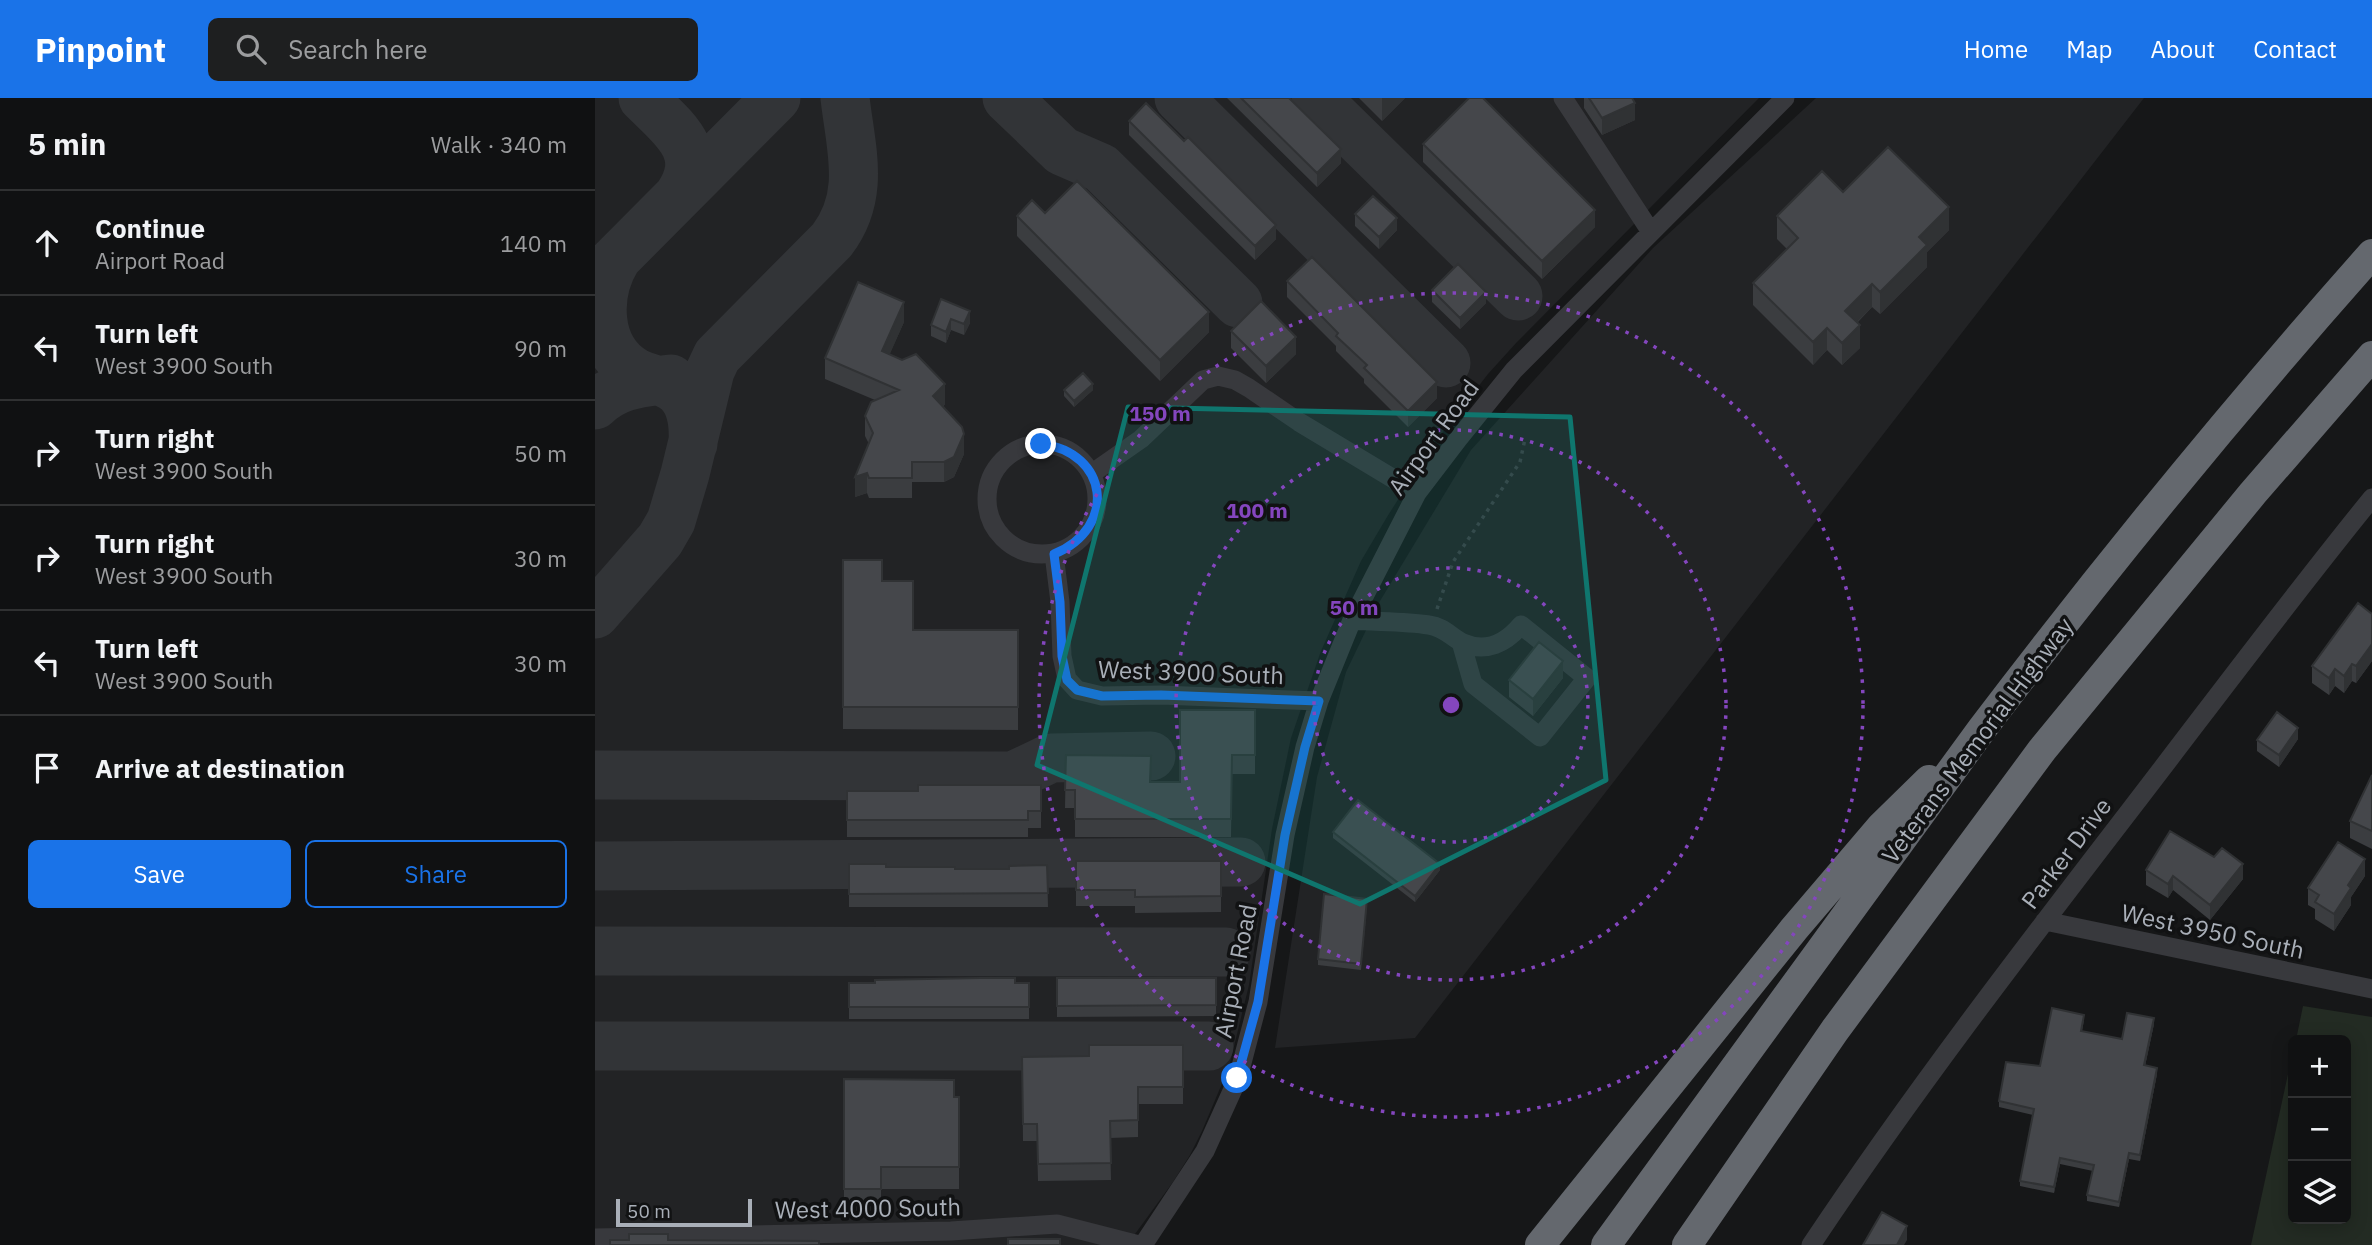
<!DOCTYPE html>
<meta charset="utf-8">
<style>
:root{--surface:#101112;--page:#1e1f20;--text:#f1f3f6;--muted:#9c9d9f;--line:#303132;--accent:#1a73e8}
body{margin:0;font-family:"IBM Plex Sans",sans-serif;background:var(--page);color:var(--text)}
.controls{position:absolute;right:21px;bottom:21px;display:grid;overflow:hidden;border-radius:10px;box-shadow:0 4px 18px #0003}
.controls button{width:63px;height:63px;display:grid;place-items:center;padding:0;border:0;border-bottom:2px solid var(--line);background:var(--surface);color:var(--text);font:35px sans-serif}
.scale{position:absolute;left:21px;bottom:18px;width:136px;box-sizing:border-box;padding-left:7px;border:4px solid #a9afb8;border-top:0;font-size:19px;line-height:24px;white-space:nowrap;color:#a9afb8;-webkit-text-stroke:5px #111213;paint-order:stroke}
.stop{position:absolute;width:21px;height:21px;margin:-16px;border:5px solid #1a73e8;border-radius:50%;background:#fff}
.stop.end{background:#1a73e8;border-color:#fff;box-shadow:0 2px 7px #0008}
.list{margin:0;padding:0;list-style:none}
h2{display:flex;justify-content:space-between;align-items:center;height:91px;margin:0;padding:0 28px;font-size:30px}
h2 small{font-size:23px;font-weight:400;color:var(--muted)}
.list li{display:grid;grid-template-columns:46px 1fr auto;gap:21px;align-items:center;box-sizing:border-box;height:105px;padding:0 28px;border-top:2px solid var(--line)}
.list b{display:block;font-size:26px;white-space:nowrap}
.list p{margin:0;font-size:23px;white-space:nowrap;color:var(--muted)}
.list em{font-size:23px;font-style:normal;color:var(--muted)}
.actions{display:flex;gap:14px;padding:21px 28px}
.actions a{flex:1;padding:16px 0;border:2px solid var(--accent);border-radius:10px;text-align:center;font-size:24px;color:var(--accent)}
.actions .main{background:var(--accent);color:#fff}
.icon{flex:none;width:38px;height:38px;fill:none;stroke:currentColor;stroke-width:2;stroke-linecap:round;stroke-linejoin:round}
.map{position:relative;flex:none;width:1777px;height:1147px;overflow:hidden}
header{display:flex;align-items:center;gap:42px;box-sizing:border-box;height:98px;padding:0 35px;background:var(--accent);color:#fff}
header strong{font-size:33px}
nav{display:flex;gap:38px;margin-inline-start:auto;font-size:24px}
.search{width:490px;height:63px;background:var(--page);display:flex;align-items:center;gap:18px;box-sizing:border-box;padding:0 24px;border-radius:10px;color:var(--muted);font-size:26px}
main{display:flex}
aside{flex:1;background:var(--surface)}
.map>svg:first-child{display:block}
.built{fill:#222325}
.green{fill:#232b23}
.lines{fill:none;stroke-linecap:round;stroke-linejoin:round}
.taxiway{stroke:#323437;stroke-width:49}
.path{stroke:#3e4044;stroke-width:3.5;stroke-dasharray:3.5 5;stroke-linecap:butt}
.minor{stroke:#38393d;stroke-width:19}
.highway{stroke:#64686e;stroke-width:30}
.wall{fill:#3b3d40}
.shaded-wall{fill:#303234}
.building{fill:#45474b;stroke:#303234;stroke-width:2}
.route{stroke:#1a73e8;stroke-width:9}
.marked{fill:#0f766e;fill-opacity:0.2;stroke:#0f766e;stroke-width:5;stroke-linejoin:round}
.ring{fill:none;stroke:#8446be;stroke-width:3.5;stroke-dasharray:3.5 7}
.labels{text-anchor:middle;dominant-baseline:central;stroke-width:7;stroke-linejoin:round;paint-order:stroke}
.street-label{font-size:24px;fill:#a9afb8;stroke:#111213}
.centre{fill:#8446be;stroke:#111213;stroke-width:3.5}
.ring-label{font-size:21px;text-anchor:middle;font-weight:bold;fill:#8446be;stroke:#111213;stroke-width:7;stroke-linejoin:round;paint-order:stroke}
</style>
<header>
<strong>Pinpoint</strong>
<div class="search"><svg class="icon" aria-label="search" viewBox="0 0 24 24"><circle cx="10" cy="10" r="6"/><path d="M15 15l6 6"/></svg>Search here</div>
<nav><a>Home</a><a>Map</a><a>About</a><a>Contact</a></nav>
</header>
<main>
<aside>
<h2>5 min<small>Walk · 340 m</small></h2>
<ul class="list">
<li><svg class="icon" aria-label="ahead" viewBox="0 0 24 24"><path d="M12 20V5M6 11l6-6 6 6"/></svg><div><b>Continue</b><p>Airport Road</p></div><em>140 m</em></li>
<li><svg class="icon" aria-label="left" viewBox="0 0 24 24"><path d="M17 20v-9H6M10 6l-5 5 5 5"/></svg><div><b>Turn left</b><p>West 3900 South</p></div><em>90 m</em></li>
<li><svg class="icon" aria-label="right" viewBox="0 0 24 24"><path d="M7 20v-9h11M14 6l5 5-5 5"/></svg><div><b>Turn right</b><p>West 3900 South</p></div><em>50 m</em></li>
<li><svg class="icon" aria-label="right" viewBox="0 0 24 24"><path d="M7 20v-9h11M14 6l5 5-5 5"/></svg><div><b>Turn right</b><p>West 3900 South</p></div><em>30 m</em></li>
<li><svg class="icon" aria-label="left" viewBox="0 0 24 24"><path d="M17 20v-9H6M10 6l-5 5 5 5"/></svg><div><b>Turn left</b><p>West 3900 South</p></div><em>30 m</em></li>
<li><svg class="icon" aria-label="arrive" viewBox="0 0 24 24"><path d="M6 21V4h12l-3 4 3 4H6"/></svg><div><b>Arrive at destination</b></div></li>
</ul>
<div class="actions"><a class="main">Save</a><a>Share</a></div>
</aside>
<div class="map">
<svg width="1777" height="1147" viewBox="0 0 1777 1147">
<rect width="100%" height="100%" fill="#161718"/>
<path class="built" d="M 0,0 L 1164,0 L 922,244 L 893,276 L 837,348 L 792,419 L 766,463 L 726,553 L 696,640 L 677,731 L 654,887 L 634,969 L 607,1033 L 595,1057 L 578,1084 L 532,1147 L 0,1147 Z
M 1221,0 L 1549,0 L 820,940 L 680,950 L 722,679 L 751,574 L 785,503 L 876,352 L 1058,150 Z"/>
<path class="green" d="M 1708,908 L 1777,919 L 1777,1147 L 1656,1147 L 1698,953 L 1698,1121 L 1751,1121 L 1751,942 L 1701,942 Z"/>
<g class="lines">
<path class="taxiway" d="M 48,0 C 77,29 113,53 84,97
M 412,0 L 467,53 L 506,70 L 643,205
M 584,0 L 851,265
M 721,0 L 923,198
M 22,160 C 0,196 0,251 40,274 C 55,282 72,282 84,294 C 98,308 99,328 98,346
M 0,182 L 181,0
M 0,307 C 23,285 47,285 76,281
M 0,516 L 65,442 L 76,423 L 90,376 L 115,273 L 122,258 L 237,142 C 271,97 256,52 250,0
M 0,677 L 418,678 L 456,660 L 556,658
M 0,768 L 646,764
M 0,853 L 631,854
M 0,948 L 614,948"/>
<path class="path" d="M 842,511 L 858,464 L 925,364 L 930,341"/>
<path class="minor" d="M 968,0 L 1056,134
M392 401a55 55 0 1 1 110 0a55 55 0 1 1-110 0Z
M 496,376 L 546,341 L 608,282 L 623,278 L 640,282 L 654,290 L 704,324 L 822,395
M 459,456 L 465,504 L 467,558 L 472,581 L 482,592 L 507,598 L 566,597 L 724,603
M 757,522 C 782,524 809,523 834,527 C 849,529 856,539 868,545 C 891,555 911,545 926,527 L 992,580 L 945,639 L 878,586 L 866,544
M 1450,823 L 1777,891
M 0,1140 L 356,1133 L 462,1126 L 544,1147
M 548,1147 L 610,1053 L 643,980 L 663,904 L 690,737 L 710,649 L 724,603 L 757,522 L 822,395 L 864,340 L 919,272 L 1190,0
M 1216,1147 C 1316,997 1426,854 1536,711 C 1616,607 1694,502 1777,400"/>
<path class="highway" d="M 945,1147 L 1199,831 L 1286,729 L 1334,682
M 1011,1147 L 1387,631 C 1511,468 1641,309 1777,156
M 1092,1147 L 1240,932 L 1447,652 L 1658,395 L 1777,258"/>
</g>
<path class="wall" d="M 632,0 L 694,0 L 746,65 L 722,89 Z
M 764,0 L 810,0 L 787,23 Z
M 989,0 L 1037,0 L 1040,22 L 1007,37 L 989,10 Z
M 534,23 L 589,43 L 681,141 L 660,162 L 534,37 Z
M 828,46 L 1000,129 L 947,181 L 828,64 Z
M 1248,94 L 1354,132 L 1332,154 L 1332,169 L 1285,216 L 1277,209 L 1262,225 L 1265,250 L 1247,267 L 1232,252 L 1218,267 L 1158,207 L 1158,185 L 1192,151 L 1182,141 L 1182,118 Z
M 450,115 L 614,234 L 565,283 L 422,138 L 422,118 Z
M 760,116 L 802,132 L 784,151 L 760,128 Z
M 692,183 L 842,300 L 813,329 L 769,285 L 769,281 L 741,253 L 741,248 L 692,199 Z
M 837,192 L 891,205 L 865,231 L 837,204 Z
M 346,201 L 375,225 L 369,237 L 356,232 L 351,245 L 336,238 L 336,227 Z
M 309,224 L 294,257 L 350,306 L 348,309 L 369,356 L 359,379 L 349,384 L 317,384 L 317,400 L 274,400 L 272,395 L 260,399 L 274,346 L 270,338 L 270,318 L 280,302 L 230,281 L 230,260 Z
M 636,233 L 701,256 L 671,285 L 636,250 Z
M 469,292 L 498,292 L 479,309 L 469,298 Z
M 248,462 L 287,483 L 318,532 L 423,532 L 423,632 L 248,631 Z
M 1777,516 L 1777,563 L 1761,585 L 1757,583 L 1749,595 L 1740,588 L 1734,597 L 1717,585 L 1717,568 Z
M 968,580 L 938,618 L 914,599 L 914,582 Z
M 660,612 L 660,676 L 637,676 L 636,739 L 480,739 L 480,710 L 470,710 L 471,657 L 556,684 L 585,684 Z
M 1703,641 L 1684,669 L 1662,653 L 1662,642 Z
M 1777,677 L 1777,751 L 1755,740 L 1755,723 Z
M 446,687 L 446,730 L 433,730 L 433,739 L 252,739 L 252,693 L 323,693 Z
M 738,734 L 845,772 L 820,804 L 738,740 Z
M 1619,759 L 1648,781 L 1615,822 L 1578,792 L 1573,800 L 1551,787 L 1551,772 Z
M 481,763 L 626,763 L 626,814 L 540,815 L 540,808 L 481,808 Z
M 254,766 L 291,769 L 360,771 L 414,771 L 452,767 L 453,809 L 254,809 Z
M 1770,778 L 1756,799 L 1756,807 L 1739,833 L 1720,821 L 1720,811 L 1713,807 L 1713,790 Z
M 772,807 L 766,872 L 723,867 L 723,861 Z
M 462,880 L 621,880 L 621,918 L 462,919 Z
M 254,885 L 434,885 L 434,921 L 254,921 Z
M 1489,922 L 1487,933 L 1527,941 L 1559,926 L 1550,968 L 1562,976 L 1545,1063 L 1534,1061 L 1524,1109 L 1492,1103 L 1492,1097 L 1498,1073 L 1465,1066 L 1459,1095 L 1425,1088 L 1425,1083 L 1438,1017 L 1404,1009 L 1404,1003 L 1445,968 Z
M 588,947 L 588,1006 L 543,1006 L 543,1039 L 515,1040 L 516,1082 L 443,1083 L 442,1043 L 428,1043 L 427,959 L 494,958 Z
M 249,981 L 364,999 L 364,1091 L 286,1091 L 286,1113 L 249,1113 Z"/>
<path class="shaded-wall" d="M 787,0 L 810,0 L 787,23 Z
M 1040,5 L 1040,22 L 1007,37 L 1007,20 Z
M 746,51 L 746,65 L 722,89 L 722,75 Z
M 1354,109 L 1354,132 L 1332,154 L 1332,169 L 1285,216 L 1285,194 L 1324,139 Z
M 1000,112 L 1000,129 L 947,181 L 947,163 Z
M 802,120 L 802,132 L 784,151 L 784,139 Z
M 681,127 L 681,141 L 660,162 L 660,148 Z
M 1277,186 L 1277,209 L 1250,236 L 1250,213 Z
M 891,194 L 891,205 L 865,231 L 865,220 Z
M 309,204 L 309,224 L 287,274 L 287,253 Z
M 375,213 L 375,225 L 369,237 L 369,226 Z
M 614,214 L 614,234 L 565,283 L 565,262 Z
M 356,221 L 356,232 L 351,245 L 351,234 Z
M 1265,227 L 1265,250 L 1247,267 L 1247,245 Z
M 1232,230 L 1232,252 L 1218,267 L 1218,244 Z
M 701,239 L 701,256 L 671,285 L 671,268 Z
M 842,284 L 842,300 L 813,329 L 813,313 Z
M 350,286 L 350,306 L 338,319 L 338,298 Z
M 498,286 L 498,292 L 479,309 L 479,303 Z
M 369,336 L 369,356 L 359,379 L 349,384 L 349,364 Z
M 272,375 L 272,395 L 260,399 L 260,379 Z
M 1777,546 L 1777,563 L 1761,585 L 1761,568 Z
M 968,563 L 968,580 L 938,618 L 938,601 Z
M 1757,566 L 1757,583 L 1749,595 L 1749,578 Z
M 1740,571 L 1740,588 L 1734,597 L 1734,580 Z
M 1703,630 L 1703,641 L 1684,669 L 1684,657 Z
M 1770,761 L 1770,778 L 1756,799 L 1756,807 L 1739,833 L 1739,816 L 1753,787 Z
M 845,766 L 845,772 L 820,804 L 820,798 Z
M 1648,766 L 1648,781 L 1615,822 L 1615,807 Z
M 1578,778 L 1578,792 L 1573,800 L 1573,786 Z
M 1559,920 L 1559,926 L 1549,973 L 1549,967 Z
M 1562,970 L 1562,976 L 1545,1063 L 1545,1057 Z
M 1534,1055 L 1534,1061 L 1524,1109 L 1524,1104 Z
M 1465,1060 L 1465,1066 L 1459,1095 L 1459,1089 Z
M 1312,1128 L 1312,1142 L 1309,1147 L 1302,1147 Z"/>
<path class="building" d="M 646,0 L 694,0 L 746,51 L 722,75 Z
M 874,0 L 888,0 L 1000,112 L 947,163 L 828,46 Z
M 994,0 L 1037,0 L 1040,5 L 1007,20 Z
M 551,5 L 589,43 L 593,39 L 681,127 L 660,148 L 534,23 Z
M 1293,49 L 1354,109 L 1324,139 L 1332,147 L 1285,194 L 1277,186 L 1250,213 L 1265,227 L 1247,245 L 1232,230 L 1218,244 L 1158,185 L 1203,140 L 1182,118 L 1227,73 L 1248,94 Z
M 482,83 L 614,214 L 565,262 L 422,118 L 437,102 L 450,115 Z
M 778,98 L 802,120 L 784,139 L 760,116 Z
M 717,159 L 842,284 L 813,313 L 769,270 L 772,267 L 741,238 L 743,235 L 692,183 Z
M 863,166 L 891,194 L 865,220 L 837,192 Z
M 263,184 L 309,204 L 287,253 L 307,262 L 321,256 L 350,286 L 338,298 L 367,329 L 369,336 L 359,359 L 349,364 L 317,364 L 317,380 L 274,380 L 272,375 L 260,379 L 278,335 L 270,318 L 276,304 L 304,292 L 230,260 Z
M 346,201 L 375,213 L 369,226 L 356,221 L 351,234 L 336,227 Z
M 666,203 L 701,239 L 671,268 L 636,233 Z
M 488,275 L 498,286 L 479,303 L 469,292 Z
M 248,462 L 287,462 L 287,483 L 318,483 L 318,532 L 423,532 L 423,609 L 248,609 Z
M 1763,505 L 1777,516 L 1777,546 L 1761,568 L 1757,566 L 1749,578 L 1740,571 L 1734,580 L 1717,568 Z
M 944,544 L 968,563 L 938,601 L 914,582 Z
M 585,612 L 660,612 L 660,657 L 637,657 L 636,721 L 480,721 L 480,692 L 470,692 L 471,657 L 556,658 L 555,684 L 585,684 Z
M 1682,614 L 1703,630 L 1684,657 L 1662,642 Z
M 1777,677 L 1777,733 L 1755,723 Z
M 323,687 L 446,687 L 446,713 L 433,713 L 433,722 L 252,722 L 252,693 L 323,693 Z
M 763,702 L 845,766 L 820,798 L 738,734 Z
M 1575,733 L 1619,759 L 1627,750 L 1648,766 L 1615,807 L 1578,778 L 1573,786 L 1551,772 Z
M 1743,744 L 1770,761 L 1753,787 L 1756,790 L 1739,816 L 1720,804 L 1724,797 L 1713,790 Z
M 481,763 L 626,763 L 626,798 L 540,799 L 540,792 L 481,792 Z
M 254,766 L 291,766 L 291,769 L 360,769 L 360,771 L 414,771 L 414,768 L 452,767 L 453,795 L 254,796 Z
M 729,796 L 772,801 L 766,866 L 723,861 Z
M 384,880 L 420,880 L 420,885 L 434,885 L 434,909 L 254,909 L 254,885 L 280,885 L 280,882 Z
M 462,880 L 621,880 L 621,907 L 462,908 Z
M 1457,910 L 1489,917 L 1486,933 L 1527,941 L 1532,915 L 1559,920 L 1549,967 L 1562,970 L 1545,1057 L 1534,1055 L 1524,1104 L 1492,1097 L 1499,1067 L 1465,1060 L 1459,1089 L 1425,1083 L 1439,1011 L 1404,1003 L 1411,964 L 1445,968 Z
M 494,947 L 588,947 L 588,989 L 543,989 L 543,1022 L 515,1023 L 516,1065 L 443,1066 L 442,1026 L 428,1026 L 427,959 L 494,958 Z
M 249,981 L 359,982 L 359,999 L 364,999 L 364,1069 L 286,1069 L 286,1091 L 249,1091 Z
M 1287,1114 L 1312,1128 L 1302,1147 L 1268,1147 Z
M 34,1136 L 73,1136 L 73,1142 L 224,1143 L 224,1147 L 15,1147 L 15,1142 L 34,1142 Z
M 413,1141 L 465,1141 L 465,1147 L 413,1147 Z"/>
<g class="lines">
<path class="route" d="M 446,346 C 514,354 523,430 459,456 L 465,504 L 467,558 L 472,582 L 482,592 L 507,598 L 566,597 L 724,603 L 710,649 L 690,737 L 663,904 L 642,980"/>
</g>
<path class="marked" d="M 533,309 L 975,319 L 1011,682 L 765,806 L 442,667 Z"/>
<g class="ring">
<circle cx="856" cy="607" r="137"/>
<circle cx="856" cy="607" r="275"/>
<circle cx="856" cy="607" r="412"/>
</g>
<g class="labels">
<g class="street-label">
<text transform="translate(838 339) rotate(-54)">Airport Road</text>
<text transform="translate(596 574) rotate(2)">West 3900 South</text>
<text transform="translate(1382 642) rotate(-53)">Veterans Memorial Highway</text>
<text transform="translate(1471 755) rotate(-53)">Parker Drive</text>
<text transform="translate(1618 833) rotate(12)">West 3950 South</text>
<text transform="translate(640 873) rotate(-79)">Airport Road</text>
<text transform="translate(273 1110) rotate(-1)">West 4000 South</text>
</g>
</g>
<circle cx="856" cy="607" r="10" class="centre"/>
<g class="ring-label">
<text x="565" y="323">150 m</text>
<text x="662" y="420">100 m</text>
<text x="759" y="517">50 m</text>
</g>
</svg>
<div class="controls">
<button>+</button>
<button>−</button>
<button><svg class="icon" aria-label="layers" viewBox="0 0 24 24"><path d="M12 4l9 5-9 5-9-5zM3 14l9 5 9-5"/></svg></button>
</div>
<div class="scale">50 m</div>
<div class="stop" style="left:642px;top:980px"></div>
<div class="stop end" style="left:446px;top:346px"></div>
</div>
</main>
